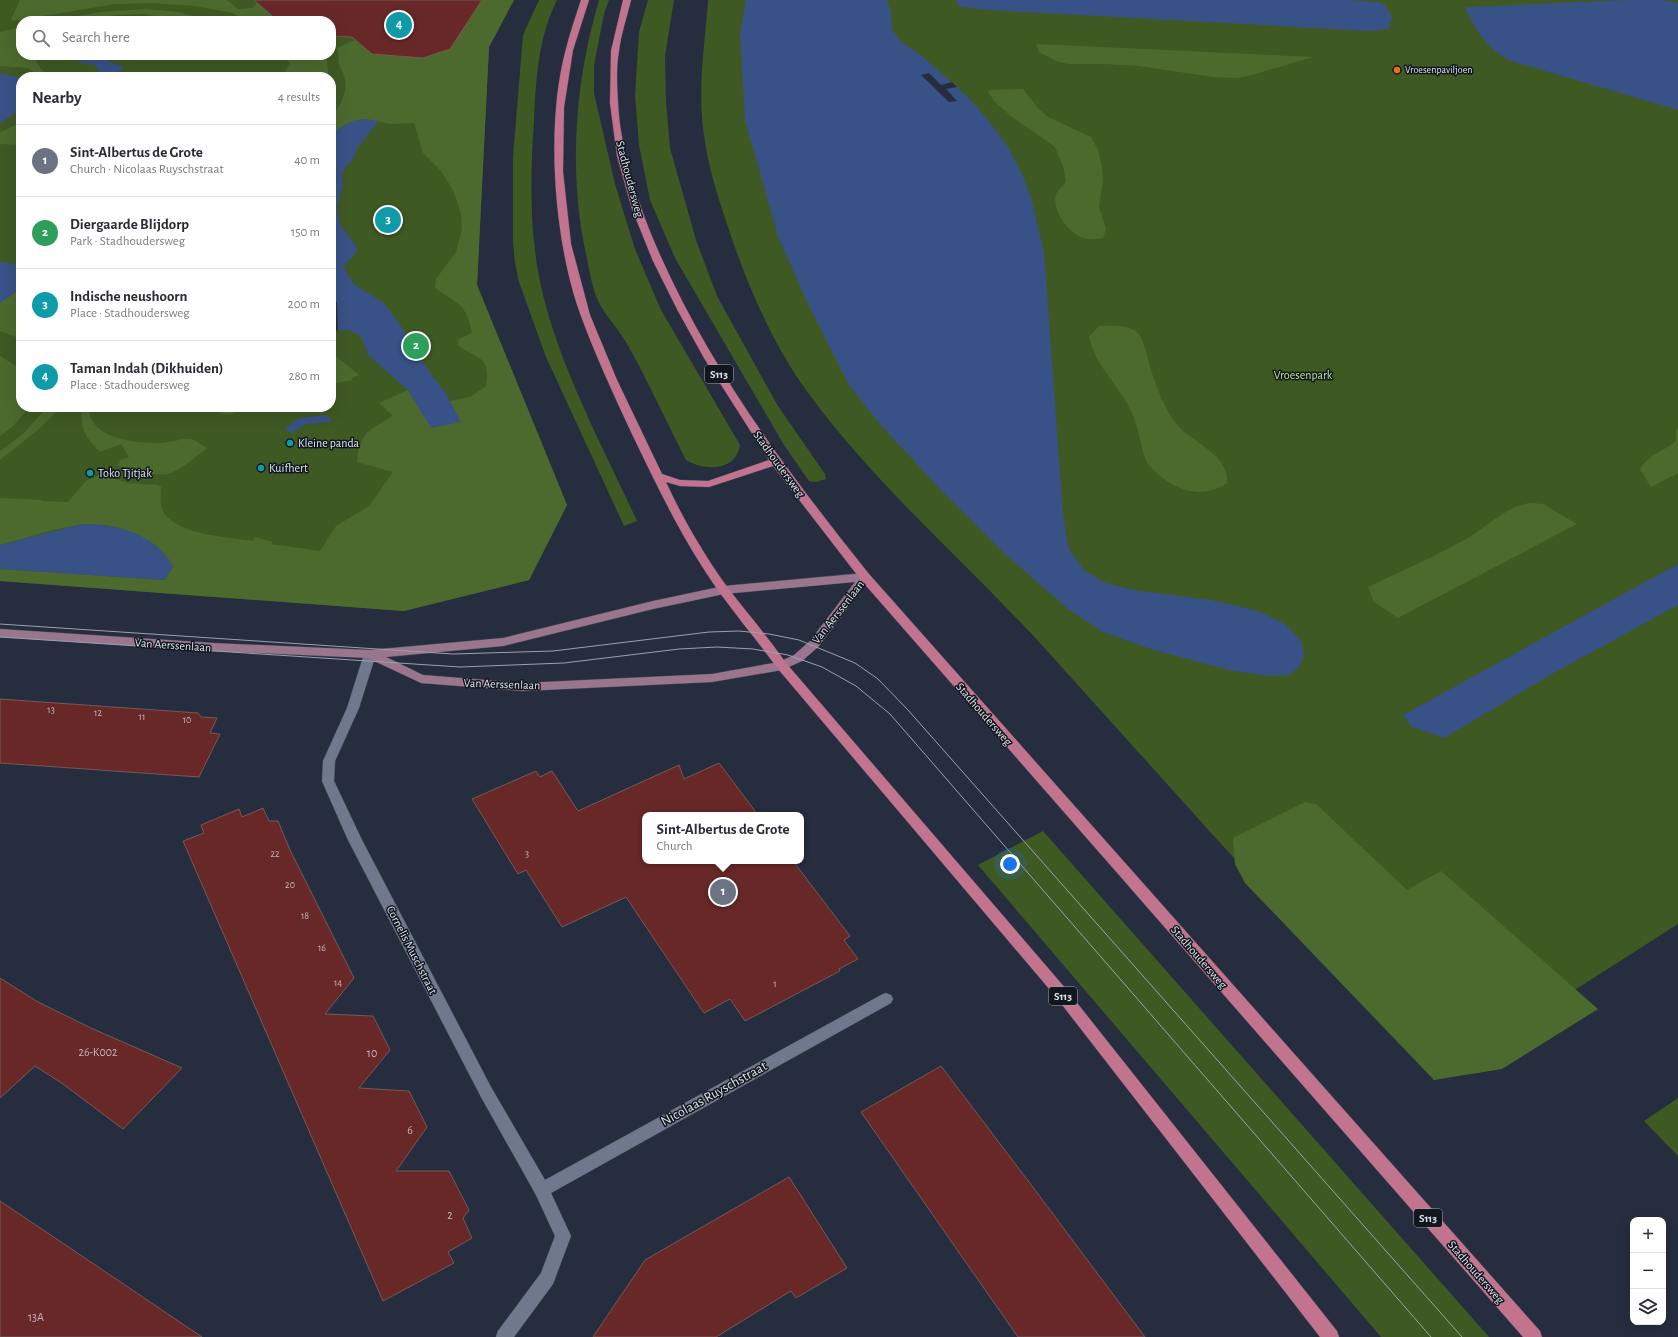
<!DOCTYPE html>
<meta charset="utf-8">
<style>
:root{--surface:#fff;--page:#f2f2f3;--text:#2b2b33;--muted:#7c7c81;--line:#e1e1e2;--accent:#6c648a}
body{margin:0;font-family:"Alegreya Sans",sans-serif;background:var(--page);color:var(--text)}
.controls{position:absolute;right:12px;bottom:12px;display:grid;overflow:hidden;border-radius:8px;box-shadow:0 4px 16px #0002}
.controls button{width:36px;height:36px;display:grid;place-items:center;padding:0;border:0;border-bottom:1px solid var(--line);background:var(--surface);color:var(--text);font:20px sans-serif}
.you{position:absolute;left:1010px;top:864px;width:14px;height:14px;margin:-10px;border:3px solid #fff;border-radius:50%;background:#1a73e8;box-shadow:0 0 0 6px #1a73e833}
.badge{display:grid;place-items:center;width:26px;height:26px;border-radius:50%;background:var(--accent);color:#fff;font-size:13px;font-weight:700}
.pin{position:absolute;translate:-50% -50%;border:2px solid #fff;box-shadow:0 1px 4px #0006}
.popup{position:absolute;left:642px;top:812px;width:162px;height:52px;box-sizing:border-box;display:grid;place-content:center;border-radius:8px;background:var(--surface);filter:drop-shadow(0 1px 3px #0005);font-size:13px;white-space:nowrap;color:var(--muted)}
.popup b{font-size:15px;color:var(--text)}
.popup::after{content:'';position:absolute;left:50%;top:100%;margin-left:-8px;border:8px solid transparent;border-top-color:var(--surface)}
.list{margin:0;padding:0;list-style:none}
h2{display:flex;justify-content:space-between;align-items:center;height:52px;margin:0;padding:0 16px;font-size:17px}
h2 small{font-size:13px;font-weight:400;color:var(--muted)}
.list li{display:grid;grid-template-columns:26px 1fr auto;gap:12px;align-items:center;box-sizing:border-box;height:72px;padding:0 16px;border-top:1px solid var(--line)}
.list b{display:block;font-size:15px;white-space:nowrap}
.list p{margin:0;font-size:13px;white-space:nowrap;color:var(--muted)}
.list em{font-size:13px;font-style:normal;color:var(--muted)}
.icon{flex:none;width:22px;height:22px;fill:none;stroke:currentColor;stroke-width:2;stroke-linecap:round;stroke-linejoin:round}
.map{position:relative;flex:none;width:1678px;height:1337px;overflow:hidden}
.search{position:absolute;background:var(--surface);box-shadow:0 4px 16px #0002;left:16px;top:16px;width:320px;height:44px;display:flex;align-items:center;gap:10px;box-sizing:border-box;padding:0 14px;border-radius:16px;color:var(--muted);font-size:15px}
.panel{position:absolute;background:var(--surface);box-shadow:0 4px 16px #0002;left:16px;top:72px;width:320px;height:340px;border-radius:16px}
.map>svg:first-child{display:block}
.green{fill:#3f5923;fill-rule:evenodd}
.forest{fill:#4c6a2e}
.water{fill:#385287}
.pier{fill:#262d3f}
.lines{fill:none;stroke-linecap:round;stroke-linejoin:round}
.stream{fill:#385287;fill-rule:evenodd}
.building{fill:#692828;stroke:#735a58}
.street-casing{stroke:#454b5a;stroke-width:1}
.secondary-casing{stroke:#454b5a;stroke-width:1}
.primary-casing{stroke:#454b5a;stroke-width:1}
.street{fill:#70788d;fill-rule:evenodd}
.secondary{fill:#99768e;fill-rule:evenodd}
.primary{fill:#c2748f;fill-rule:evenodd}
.tram{stroke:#9ca1b0;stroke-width:1}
.food-dot{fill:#e8710a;stroke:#12161d;stroke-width:1.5}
.culture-dot{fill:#0f9aa8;stroke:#12161d;stroke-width:1.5}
.labels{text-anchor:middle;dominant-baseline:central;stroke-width:3;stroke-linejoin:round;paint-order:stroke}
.far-poi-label{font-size:10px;fill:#dfe4f0;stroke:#12161d;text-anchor:start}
.number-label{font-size:10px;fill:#c2b5be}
.shield{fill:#12161d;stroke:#a2a6b1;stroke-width:1}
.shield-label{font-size:11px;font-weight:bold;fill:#dfe4f0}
.street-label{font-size:12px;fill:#dfe4f0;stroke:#12161d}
.park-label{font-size:12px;fill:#bbe890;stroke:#12161d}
.poi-label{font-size:12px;fill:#dfe4f0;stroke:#12161d;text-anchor:start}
.near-number-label{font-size:12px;fill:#c2b5be}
.near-street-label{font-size:14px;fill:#dfe4f0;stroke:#12161d}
</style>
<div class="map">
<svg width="1678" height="1337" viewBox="0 0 1678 1337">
<rect width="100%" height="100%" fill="#262d3f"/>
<path class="green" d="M 0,0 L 514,0 L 489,47 L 477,285 L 567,505 L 529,580 L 404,611 L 0,581 ZM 21,21 L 331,21 L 331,55 L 21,55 ZM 21,77 L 331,77 L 331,407 L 21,407 Z
M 539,0 L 557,0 C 538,38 536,79 534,121 C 530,178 529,238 543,295 C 563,374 603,447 637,521 L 624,526 L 546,357 L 519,282 L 515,263 L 513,243 L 513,157 L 523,35 Z
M 599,0 L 609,0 L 604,14 L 594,65 L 594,93 L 615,184 L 635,249 L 661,310 L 740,445 C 736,472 704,471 686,460 C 667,423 650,385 630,349 C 621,332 607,318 598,301 C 592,287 589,269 586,254 C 568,171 575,81 599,0 Z
M 648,0 L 674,0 L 665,56 L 666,102 L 670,148 L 696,240 L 717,296 L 754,363 L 778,406 L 825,474 L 826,479 L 816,482 L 809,481 L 784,445 L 675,258 L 650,200 L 639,145 L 635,95 L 639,32 Z
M 708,0 L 1678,0 L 1678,924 L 1434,1080 C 1306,938 1177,795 1049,653 C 969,564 877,488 806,390 C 773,344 748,287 730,233 C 719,200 708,168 704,135 C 697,89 705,45 708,0 Z
M 1043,831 L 1489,1337 L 1381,1337 L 978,865 Z
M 1678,1098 L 1678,1156 L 1644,1121 Z"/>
<path class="forest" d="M 20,0 L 227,0 L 238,9 L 252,8 L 260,0 L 278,21 L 245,21 L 233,13 L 195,6 L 152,3 L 115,4 L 13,21 L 11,19 Z
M 482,0 L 514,0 L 489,47 L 477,285 L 567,505 L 529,580 L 404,611 L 0,581 L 0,569 L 165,580 L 173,566 C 164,551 155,544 140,536 C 92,511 48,533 0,545 L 0,498 L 43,500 L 42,501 L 68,502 L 86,481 L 101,474 L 127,483 L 158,485 L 161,487 C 161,493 160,500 161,506 C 169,535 228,537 253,541 L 255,537 L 273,542 L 271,544 L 320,551 L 336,526 L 369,506 L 393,472 L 357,462 C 360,432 369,430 393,416 L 379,403 L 408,390 L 424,416 L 460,422 L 450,401 L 470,397 L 486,386 C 491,354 477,360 458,345 L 459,339 L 472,333 C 466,302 458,305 435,288 L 436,279 L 456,252 L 462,229 L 461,213 L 453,190 L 441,171 L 423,153 L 414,123 L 390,124 L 365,119 L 353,121 L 331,133 L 331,116 C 341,106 349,90 344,76 C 343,71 340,68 339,64 C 338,58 339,54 337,48 L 355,40 L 372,54 L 423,58 L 450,49 Z
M 146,9 L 179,12 L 212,21 L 180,21 L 144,14 L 116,15 L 79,21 L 49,21 L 101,12 Z
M 21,27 L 21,55 L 35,55 C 35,65 43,70 50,77 L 42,77 L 28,68 L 0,66 L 0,32 Z
M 1036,44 L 1313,57 L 1252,75 L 1237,78 L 1213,77 L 1139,66 L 1105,64 L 1069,64 L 1058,62 L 1039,52 Z
M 265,55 L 326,55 L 329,77 L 282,77 L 290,63 L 286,59 Z
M 1023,89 L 1037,107 L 1048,117 L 1091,137 L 1098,150 L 1102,167 L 1103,180 L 1099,207 L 1106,229 L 1103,238 C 1098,239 1092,240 1088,239 C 1071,237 1051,211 1056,194 C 1058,190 1063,186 1066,182 L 1063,166 L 1055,147 L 1012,117 L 995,102 L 988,92 L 990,90 Z
M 21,122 L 21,145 L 0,144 L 0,133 Z
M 21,288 L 21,339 L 0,331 L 0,303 Z
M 1099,326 C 1111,326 1128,324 1138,333 C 1145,341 1149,366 1153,376 C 1158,391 1165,408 1174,421 C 1188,442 1230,453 1227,483 C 1204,499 1178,492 1158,474 C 1153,470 1147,464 1145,458 C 1140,442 1138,426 1131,411 C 1123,393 1109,379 1099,362 C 1094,355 1092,345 1089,337 Z
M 331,352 L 359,375 L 351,379 L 352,380 L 331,384 Z
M 0,356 L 21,369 L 21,407 L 30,407 L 12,427 L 0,436 Z
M 47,407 L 61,407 L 39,429 L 0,460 L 0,451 L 23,434 Z
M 82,407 L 89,407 C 89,442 145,445 170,442 C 177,441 184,437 191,439 C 196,440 202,446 207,448 C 198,455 182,469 171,473 C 157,477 130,471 117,465 L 120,463 L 119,461 L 129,457 L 121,444 L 100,452 C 85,436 80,430 82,407 Z
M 213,407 L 244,407 C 234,415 223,419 213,407 Z
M 1678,428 L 1678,473 L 1651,487 L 1640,469 C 1650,453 1663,452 1676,441 L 1676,431 Z
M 1530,503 L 1543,504 L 1577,524 L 1398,618 L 1374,602 L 1368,587 C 1401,571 1435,557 1466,539 C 1487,527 1505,507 1530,503 Z
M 1305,802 L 1316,804 L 1407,890 L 1441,871 L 1598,1009 L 1502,1069 L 1434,1080 L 1245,883 L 1235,864 L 1233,838 Z"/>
<path class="water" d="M 746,0 L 887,0 L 891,12 L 892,29 L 900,41 L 923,57 L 968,97 L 991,124 L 1008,147 L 1022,174 L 1031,198 L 1044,252 L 1063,514 L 1068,547 L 1083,569 L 1103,582 L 1133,590 L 1211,600 L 1258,611 L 1285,624 L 1301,641 L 1304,654 L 1299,667 L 1289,675 L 1271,676 L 1233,671 L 1154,650 L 1103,632 L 1068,609 L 1004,553 L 939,488 L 880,424 L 849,385 L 811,310 L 779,239 L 745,120 L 740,34 Z
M 955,0 L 1348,0 L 1379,2 L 1385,5 L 1392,17 L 1388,29 L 1370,31 L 989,10 L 961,7 Z
M 1628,0 L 1663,0 L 1678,3 L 1678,110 L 1511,61 C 1486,48 1478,33 1465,8 L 1466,7 Z
M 73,55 L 112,55 L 108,61 L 124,67 L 114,77 L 101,77 L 101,74 L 95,65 C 85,63 78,64 73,55 Z
M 0,74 L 14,76 L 21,79 L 21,109 L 0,123 Z
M 365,119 L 379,121 L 357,148 L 354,158 L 345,168 L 342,176 L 343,184 L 337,207 L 338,215 L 341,226 L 357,247 L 356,253 L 344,266 L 345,270 L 355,285 L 384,303 L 399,323 L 430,373 L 445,392 L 461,422 L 431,428 L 408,390 L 368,355 L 361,336 L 349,330 L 337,330 L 331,297 L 331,133 L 353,121 Z
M 0,262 L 21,265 L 21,288 L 0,303 Z
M 82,524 C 117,524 154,533 173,566 L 165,580 L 0,569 L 0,545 Z
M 1678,564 L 1678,605 L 1552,674 L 1444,738 L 1412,727 L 1403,715 Z"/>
<path class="pier" d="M 929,73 L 941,85 L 952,82 L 957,87 L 946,89 L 957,101 L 949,102 L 921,75 Z
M 331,293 L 337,303 L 338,332 L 332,324 Z"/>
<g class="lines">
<path class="stream" d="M 325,415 L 331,419 L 329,422 L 306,424 L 291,433 L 285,429 L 299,418 Z"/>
</g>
<path class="building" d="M 254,0 L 482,0 L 450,49 L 423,58 L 372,54 L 352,37 L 331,36 L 331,21 L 278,21 Z
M 0,699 L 198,713 L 201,717 L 217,718 L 210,733 L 220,734 L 199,777 L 0,763 Z
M 719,763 L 755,811 L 752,813 L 754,815 L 645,815 L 645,861 L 793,861 L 850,936 L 844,940 L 858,959 L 839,969 L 840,971 L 745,1021 L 730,999 L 704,1013 L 626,897 L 562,927 L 526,870 L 518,874 L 472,799 L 536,771 L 540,777 L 552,771 L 578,811 L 679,765 L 684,779 Z
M 263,808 L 269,821 L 278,821 L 290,850 L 354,978 L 325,1014 L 373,1016 L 390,1050 L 359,1088 L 409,1091 L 427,1127 L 396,1171 L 449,1171 L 469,1210 L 463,1218 L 472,1238 L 448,1252 L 454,1263 L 383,1301 L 183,841 L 204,833 L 201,825 L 239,809 L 242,817 Z
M 0,978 L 38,1002 L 91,1028 L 182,1068 L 123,1129 L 63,1084 L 35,1066 L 0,1098 Z
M 941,1066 L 1032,1186 L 1145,1337 L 1018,1337 L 861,1112 Z
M 789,1177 L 847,1268 L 796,1298 L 791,1291 L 716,1337 L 593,1337 L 645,1260 Z
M 0,1201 L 70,1248 L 202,1337 L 0,1337 Z"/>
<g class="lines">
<defs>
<path id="street" d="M 370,650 L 374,651 L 376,654 L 359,708 L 335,761 L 334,781 L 362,840 L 491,1087 L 545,1180 L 881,995 L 886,993 L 891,995 L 893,999 L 891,1003 L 551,1193 L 571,1236 L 553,1284 L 514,1337 L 496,1337 L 498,1331 L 541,1273 L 555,1236 L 536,1195 L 481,1097 L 348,840 L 322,781 L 323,761 L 347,708 L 364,654 L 366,651 Z"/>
<path id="secondary" d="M 865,573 L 871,577 L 869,580 L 818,647 L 802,661 L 782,670 L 712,682 L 523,691 L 421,683 L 368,658 L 213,651 L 0,637 L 0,629 L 213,643 L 370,650 L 503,638 L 653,601 L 724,586 ZM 855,582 L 810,641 L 794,655 L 779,662 L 712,674 L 523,683 L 423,675 L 386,657 L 503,646 L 653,609 L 724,594 Z"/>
<path id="primary" d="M 581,0 L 589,0 L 573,50 L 564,107 L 563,172 L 571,244 L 590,315 L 617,380 L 662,474 L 680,480 L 708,481 L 769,460 L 704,358 L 678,311 L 653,261 L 632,209 L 617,156 L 610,103 L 611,51 L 623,0 L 631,0 C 627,17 621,34 619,51 C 616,67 617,86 618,102 C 620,147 635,193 651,234 C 703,360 785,469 869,574 L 1540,1331 L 1542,1337 L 1523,1337 L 861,580 L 773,466 L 709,487 L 680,486 L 666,482 C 682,517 705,557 728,588 C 747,613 768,637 786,663 L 1066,989 L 1337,1331 L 1339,1337 L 1320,1337 L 1056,997 L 778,669 C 759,643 739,619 720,593 C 684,543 658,488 632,434 C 614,395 596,357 581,316 C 554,243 545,125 566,49 C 570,32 576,16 581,0 Z"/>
</defs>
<use href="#street" class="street-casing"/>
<use href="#secondary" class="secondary-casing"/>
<use href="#primary" class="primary-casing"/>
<use href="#street" class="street"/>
<use href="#secondary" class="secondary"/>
<use href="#primary" class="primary"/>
<path class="tram" d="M 0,624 L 453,654 L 553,651 L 709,632 L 739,631 L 769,634 L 799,640 L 855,663 L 878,679 L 908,710 L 1462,1337
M 0,637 L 460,667 L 564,663 L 679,649 L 717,647 L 753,649 L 788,655 L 822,667 L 856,686 L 890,714 L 1431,1337"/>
</g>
<circle class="food-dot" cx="1397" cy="70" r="4"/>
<g class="culture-dot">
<circle cx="290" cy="443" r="4"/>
<circle cx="261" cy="468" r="4"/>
<circle cx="90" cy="473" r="4"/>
</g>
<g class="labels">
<g class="far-poi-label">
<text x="1405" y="70">Vroesenpaviljoen</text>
</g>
<g class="number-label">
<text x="51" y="710">13</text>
<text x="98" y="713">12</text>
<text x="142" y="717">11</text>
<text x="187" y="720">10</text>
<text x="275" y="854">22</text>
<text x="527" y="854">3</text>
<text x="290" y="885">20</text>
<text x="305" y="916">18</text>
<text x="322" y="948">16</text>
<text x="338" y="983">14</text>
<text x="775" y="984">1</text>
</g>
<g class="shield">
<rect x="705" y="365" width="28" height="18" rx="3"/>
<rect x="1049" y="987" width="28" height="18" rx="3"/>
<rect x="1414" y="1209" width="28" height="18" rx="3"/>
</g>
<g class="shield-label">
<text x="719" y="374">S113</text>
<text x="1063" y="996">S113</text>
<text x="1428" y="1218">S113</text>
</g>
<g class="street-label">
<text transform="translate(630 179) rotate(75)">Stadhoudersweg</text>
<text transform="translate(779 464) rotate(54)">Stadhoudersweg</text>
<text transform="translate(838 612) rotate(-52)">Van Aerssenlaan</text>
<text transform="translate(173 645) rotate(4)">Van Aerssenlaan</text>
<text transform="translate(502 684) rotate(2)">Van Aerssenlaan</text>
<text transform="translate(984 714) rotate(49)">Stadhoudersweg</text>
<text transform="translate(412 950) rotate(63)">Cornelis Muschstraat</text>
<text transform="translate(1199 957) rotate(49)">Stadhoudersweg</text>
<text transform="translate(1476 1272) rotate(49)">Stadhoudersweg</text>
</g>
<g class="park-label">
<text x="1303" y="375">Vroesenpark</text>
</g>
<g class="poi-label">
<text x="298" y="443">Kleine panda</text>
<text x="269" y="468">Kuifhert</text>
<text x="98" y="473">Toko Tjitjak</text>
</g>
<g class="near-number-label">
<text x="98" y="1052">26-K002</text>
<text x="372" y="1053">10</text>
<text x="410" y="1130">6</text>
<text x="450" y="1215">2</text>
<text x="36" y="1317">13A</text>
</g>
<g class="near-street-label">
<text transform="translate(714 1094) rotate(-29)">Nicolaas Ruyschstraat</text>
</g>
</g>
</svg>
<div class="controls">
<button>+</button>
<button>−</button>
<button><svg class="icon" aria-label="layers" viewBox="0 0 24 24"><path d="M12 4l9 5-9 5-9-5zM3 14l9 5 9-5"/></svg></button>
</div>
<div class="you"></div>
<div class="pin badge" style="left:723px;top:892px;background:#6b7280">1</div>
<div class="popup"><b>Sint-Albertus de Grote</b>Church</div>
<div class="pin badge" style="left:416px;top:346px;background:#2e9e5b">2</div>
<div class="pin badge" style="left:388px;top:220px;background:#0f9aa8">3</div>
<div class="pin badge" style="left:399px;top:25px;background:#0f9aa8">4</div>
<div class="search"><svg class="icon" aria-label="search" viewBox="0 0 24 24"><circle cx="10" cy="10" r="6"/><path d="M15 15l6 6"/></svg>Search here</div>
<section class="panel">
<h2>Nearby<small>4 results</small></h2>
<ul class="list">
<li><span class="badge" style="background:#6b7280">1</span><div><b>Sint-Albertus de Grote</b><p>Church · Nicolaas Ruyschstraat</p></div><em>40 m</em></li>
<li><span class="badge" style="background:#2e9e5b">2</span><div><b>Diergaarde Blijdorp</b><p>Park · Stadhoudersweg</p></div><em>150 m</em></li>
<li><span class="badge" style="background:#0f9aa8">3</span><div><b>Indische neushoorn</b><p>Place · Stadhoudersweg</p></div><em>200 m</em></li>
<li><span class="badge" style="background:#0f9aa8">4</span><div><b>Taman Indah (Dikhuiden)</b><p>Place · Stadhoudersweg</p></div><em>280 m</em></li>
</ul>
</section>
</div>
